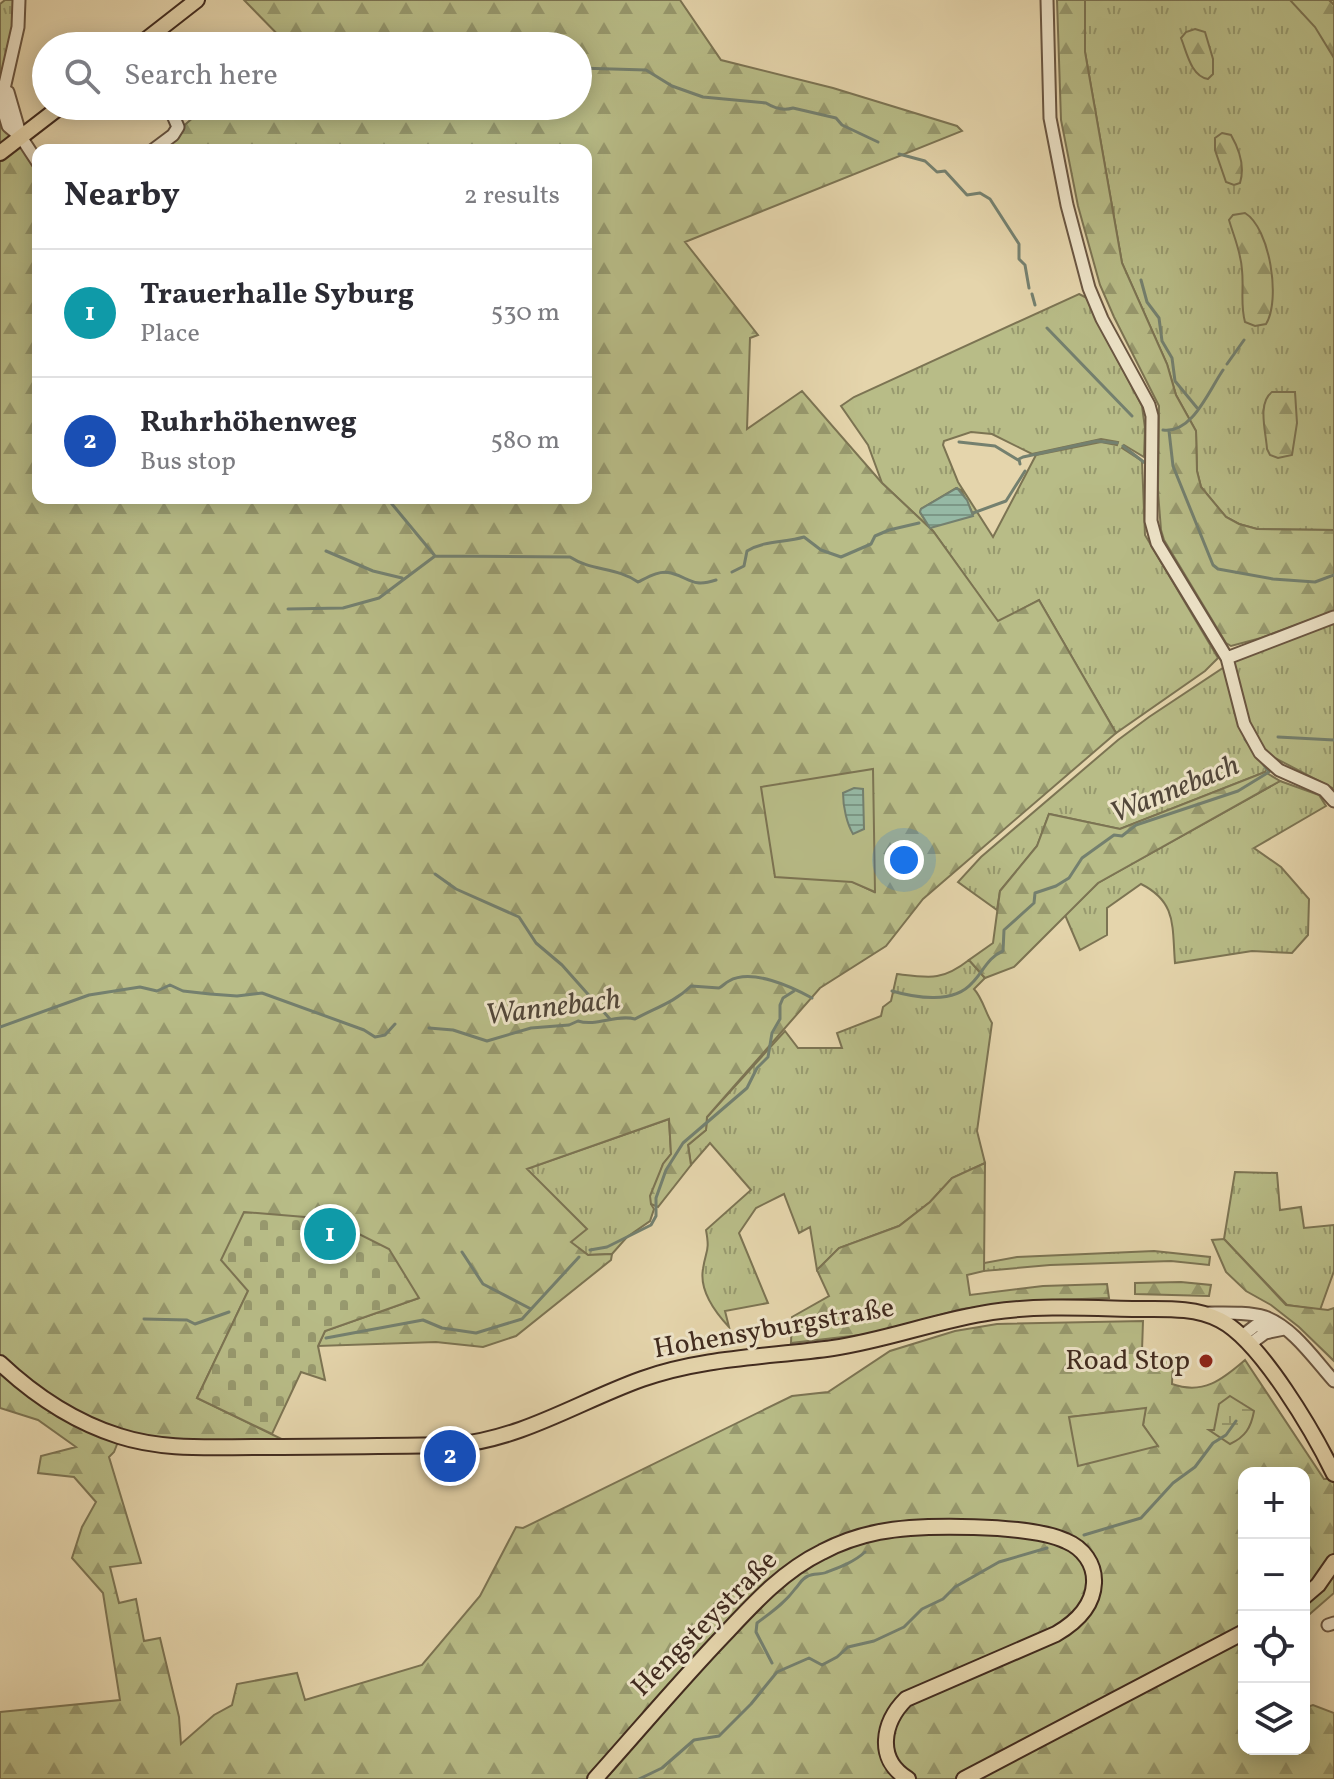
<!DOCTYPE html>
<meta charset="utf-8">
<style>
:root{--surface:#fff;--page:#f7f7f7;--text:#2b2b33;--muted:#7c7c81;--line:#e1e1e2;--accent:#8f2418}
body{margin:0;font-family:Vollkorn,serif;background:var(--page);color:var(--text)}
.controls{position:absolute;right:24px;bottom:24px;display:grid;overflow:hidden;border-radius:16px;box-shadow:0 4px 20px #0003}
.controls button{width:72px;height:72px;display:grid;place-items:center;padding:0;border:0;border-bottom:2px solid var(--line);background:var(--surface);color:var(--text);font:40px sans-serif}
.you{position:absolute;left:904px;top:860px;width:28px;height:28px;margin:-20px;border:6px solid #fff;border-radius:50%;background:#1a73e8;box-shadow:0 0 0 12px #1a73e833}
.badge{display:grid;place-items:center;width:52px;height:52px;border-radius:50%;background:var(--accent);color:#fff;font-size:26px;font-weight:700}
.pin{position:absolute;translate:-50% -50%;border:4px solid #fff;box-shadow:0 2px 8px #0006}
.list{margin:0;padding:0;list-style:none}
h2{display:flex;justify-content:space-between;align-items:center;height:104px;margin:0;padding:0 32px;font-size:34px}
h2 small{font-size:26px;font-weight:400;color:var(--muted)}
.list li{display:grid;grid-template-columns:52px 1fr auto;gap:24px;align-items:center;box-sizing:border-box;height:128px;padding:0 32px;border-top:2px solid var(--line)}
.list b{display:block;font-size:30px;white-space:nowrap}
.list p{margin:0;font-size:26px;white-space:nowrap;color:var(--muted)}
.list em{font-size:26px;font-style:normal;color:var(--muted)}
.icon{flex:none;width:44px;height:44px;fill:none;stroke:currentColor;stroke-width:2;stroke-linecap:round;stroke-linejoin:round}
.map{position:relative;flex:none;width:1334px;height:1779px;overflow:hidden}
.search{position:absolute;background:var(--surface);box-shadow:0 4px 20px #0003;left:32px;top:32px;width:560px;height:88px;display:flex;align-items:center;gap:20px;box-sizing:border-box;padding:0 28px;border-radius:44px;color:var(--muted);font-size:30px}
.panel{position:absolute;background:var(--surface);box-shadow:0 4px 20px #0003;left:32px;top:144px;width:560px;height:360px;border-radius:16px}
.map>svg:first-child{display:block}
.grass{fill:url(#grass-tufts);stroke:#7c7453;stroke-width:2;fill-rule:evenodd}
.forest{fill:url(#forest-firs);stroke:#7c7453;stroke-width:2;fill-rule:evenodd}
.wetland{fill:url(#wetland-marsh);stroke:#7c7453;stroke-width:2}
.cemetery{fill:url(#cemetery-stones);stroke:#7c7453;stroke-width:2}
.green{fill:#b8bc87;stroke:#7c7453;stroke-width:2}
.water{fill:url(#water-rules);stroke:#74806f;stroke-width:2}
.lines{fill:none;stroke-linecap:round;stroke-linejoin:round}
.stream{stroke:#74806f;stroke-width:3}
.minor-casing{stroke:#6a5642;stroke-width:15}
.major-casing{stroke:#412b1f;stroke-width:18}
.minor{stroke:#eee4c9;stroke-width:11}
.major{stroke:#e5d5ac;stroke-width:14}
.poi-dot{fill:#8f2418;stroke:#eee4c9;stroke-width:3}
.labels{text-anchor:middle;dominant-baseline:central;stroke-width:6;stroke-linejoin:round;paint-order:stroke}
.street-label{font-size:28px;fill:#412b1f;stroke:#eee4c9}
.poi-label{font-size:28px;fill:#412b1f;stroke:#eee4c9;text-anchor:end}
.water-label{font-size:30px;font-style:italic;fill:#52473a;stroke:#eee4c9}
</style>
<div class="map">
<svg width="1334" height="1779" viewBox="0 0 1334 1779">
<defs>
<pattern id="grass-tufts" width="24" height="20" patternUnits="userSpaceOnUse" patternTransform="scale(2)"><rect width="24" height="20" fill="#b8bc87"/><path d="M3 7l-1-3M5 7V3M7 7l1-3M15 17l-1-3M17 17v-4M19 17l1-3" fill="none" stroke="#97996e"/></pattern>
<pattern id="forest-firs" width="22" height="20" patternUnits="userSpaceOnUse" patternTransform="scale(2)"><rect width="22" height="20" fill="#b8bc87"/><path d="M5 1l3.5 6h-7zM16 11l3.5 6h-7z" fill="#97996e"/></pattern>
<pattern id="wetland-marsh" width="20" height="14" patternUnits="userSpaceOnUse" patternTransform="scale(2)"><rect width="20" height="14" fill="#b8bc87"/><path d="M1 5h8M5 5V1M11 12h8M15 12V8" fill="none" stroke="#97996e"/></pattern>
<pattern id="cemetery-stones" width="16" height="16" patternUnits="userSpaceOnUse" patternTransform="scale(2)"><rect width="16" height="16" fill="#b8bc87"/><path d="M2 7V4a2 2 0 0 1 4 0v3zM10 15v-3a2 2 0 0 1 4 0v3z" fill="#97996e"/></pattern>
<pattern id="water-rules" width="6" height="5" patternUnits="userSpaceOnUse" patternTransform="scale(2)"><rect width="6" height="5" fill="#96b9a5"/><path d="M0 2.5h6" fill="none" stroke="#7c9786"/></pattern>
</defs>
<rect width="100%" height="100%" fill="#e5d5ac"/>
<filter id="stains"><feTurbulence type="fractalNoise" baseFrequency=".0025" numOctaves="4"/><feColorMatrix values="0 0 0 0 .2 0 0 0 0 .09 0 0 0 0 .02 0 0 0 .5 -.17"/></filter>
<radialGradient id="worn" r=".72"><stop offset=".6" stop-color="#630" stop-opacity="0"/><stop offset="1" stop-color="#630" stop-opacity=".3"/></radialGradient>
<path class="grass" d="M 5,0 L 19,0 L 6,78 L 21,137 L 0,153 L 0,4 Z
M 1085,0 L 1334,0 L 1334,530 L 1257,529 L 1239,524 L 1226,517 L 1201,487 L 1197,471 L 1196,431 L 1176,395 L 1167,364 L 1122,263 L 1085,52 Z
M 1079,294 L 1087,298 L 1097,321 L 1142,406 L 1145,428 L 1144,457 L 1124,445 L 1122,448 L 1142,461 L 1145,535 L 1218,658 L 1205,671 L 1116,733 L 1039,600 L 998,622 L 933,531 L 882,483 L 868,445 L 841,406 L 854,397 ZM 971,432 L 992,434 L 1032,454 L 1101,439 L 1118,442 L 1117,445 L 1101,442 L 1036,455 L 993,537 L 958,482 L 943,445 L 944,441 ZM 956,488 L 961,490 L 973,514 L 928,525 L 920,512 L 921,509 Z
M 1334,621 L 1334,789 L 1275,758 L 1265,772 L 1120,829 L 1049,814 L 1037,846 L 1000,891 L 997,910 L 958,882 L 981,857 L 1118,740 L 1149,717 L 1241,656 Z
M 1280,781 L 1319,795 L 1326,806 L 1254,848 L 1281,867 L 1309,899 L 1308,935 L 1292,953 L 1252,951 L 1175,963 C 1172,926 1177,902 1141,884 L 1107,908 L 1107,935 L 1080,950 L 1065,915 L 1098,883 Z
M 969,960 L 985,978 L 974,989 C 983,999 985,1012 992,1023 L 977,1131 L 985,1163 L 952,1178 L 930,1202 L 899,1226 L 839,1248 L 817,1270 L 810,1227 L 799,1233 L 784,1194 L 756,1208 L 739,1233 L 768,1303 L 725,1311 L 729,1327 C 715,1312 699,1291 703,1269 C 706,1249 710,1252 706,1230 L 751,1190 L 710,1143 L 691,1165 L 688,1145 L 706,1130 L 707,1117 L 785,1031 L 798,1048 L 842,1048 L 837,1033 L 881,1016 L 883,1007 L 891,1001 L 897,974 C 930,978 942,981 969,960 Z
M 669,1119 L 671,1154 L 663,1164 L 651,1204 L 654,1209 L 650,1221 L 627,1237 L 612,1254 L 588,1255 L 570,1242 L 586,1229 L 526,1169 Z
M 1235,1172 L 1277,1173 L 1280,1210 L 1301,1207 L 1304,1228 L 1334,1225 L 1334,1271 L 1320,1310 L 1287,1305 L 1224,1239 Z
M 1154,1251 L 1210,1257 L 1209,1265 L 1171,1261 L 1050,1265 L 984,1271 L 984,1263 L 1017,1257 Z"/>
<path class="forest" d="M 244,0 L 680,0 L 721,60 L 833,88 L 957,126 L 962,131 L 685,242 L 758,335 L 750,338 L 747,429 L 802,391 L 882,483 L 933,531 L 998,621 L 1039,600 L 1116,733 L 923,899 L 886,946 L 820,988 L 707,1117 L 706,1130 L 688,1145 L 691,1165 L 658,1207 L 651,1204 L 650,1196 L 663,1164 L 671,1154 L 669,1119 L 527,1169 L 587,1229 L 571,1242 L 588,1255 L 612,1254 L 611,1260 L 516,1336 L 483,1347 L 436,1342 L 318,1346 L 325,1331 L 419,1298 L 248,1291 L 197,1398 L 298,1447 L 120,1437 L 114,1452 L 109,1457 L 141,1563 L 110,1567 L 119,1603 L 136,1599 L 144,1641 L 160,1638 L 179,1717 L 181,1744 L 214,1715 L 232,1705 L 237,1684 L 297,1673 L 305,1700 L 422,1665 L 480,1596 L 516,1527 L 523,1528 L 792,1396 L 828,1392 L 890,1351 L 955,1331 L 997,1324 L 1143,1321 L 1142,1351 L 1149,1358 L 1173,1359 L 1172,1384 C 1203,1395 1222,1380 1245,1360 L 1324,1479 L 1334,1479 L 1334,1593 L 1304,1619 L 1304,1473 L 1244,1473 L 1244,1749 L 1304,1749 L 1304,1708 L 1313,1705 L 1334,1713 L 1334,1779 L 0,1779 L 0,1712 L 120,1700 L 103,1593 L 72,1558 L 82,1527 L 96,1502 L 74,1477 L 38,1473 L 41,1456 L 76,1447 L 38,1420 L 0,1408 L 0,153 L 21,137 L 38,163 L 38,498 L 586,498 L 586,150 L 156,150 L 203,109 L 223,106 L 578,106 L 578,46 L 289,46 ZM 872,769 L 874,892 L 853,882 ZM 1145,1409 L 1143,1425 L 1157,1446 L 1069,1417 Z
M 1057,0 L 1085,0 L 1085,52 L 1122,263 L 1167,364 L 1176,395 L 1196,431 L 1197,471 L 1201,487 L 1226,517 L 1239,524 L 1257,529 L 1334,530 L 1334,611 L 1261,638 L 1231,646 L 1226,643 L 1164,540 L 1161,530 L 1158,492 L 1159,406 L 1114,317 L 1100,285 L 1078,206 L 1061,120 Z
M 1290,0 L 1329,0 L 1334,5 L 1334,58 L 1315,27 Z
M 1195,29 L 1205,32 L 1213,59 L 1213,74 L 1208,79 C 1191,76 1187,53 1181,38 L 1186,32 Z
M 1222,133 L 1231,135 C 1239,149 1245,167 1240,183 L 1234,185 L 1226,182 L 1215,150 L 1215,138 Z
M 1245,213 C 1270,228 1281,300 1266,324 L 1255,326 L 1245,322 C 1240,304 1244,288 1242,270 C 1241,252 1234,237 1229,220 L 1233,215 Z
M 1272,392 L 1295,392 L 1297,423 L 1292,455 L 1278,458 L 1270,455 L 1267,449 C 1266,432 1257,403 1272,392 Z
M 1265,772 L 1280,781 L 1098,883 L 1014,967 L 985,978 L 969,960 L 993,943 L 1000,891 L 1037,846 L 1049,814 L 1120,829 Z
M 985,1163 L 984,1271 L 967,1275 L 970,1295 L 1043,1286 L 1107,1284 L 1109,1298 L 1028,1301 L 962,1309 L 869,1334 L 791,1343 L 792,1317 L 829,1296 L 817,1270 L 839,1248 L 899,1226 L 930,1202 L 952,1178 Z
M 1224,1239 L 1286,1305 L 1328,1310 L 1334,1308 L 1334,1361 L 1299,1327 L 1271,1305 L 1246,1291 L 1226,1272 L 1212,1240 Z
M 1181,1282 L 1211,1285 L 1209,1296 L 1135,1294 L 1135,1283 Z"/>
<path class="wetland" d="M 1230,1396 L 1254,1411 C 1251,1428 1245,1437 1230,1444 L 1209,1430 L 1214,1430 L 1219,1404 Z"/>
<path class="cemetery" d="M 244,1212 L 329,1219 L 389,1249 L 419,1298 L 325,1331 L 318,1346 L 325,1380 L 301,1372 L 272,1434 L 197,1398 L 248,1291 L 221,1260 Z"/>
<path class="green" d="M 873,769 L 875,892 L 852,882 L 775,877 L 761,787 Z
M 1146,1408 L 1143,1425 L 1158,1446 L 1078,1466 L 1069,1417 Z"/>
<path class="water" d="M 957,488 L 967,500 L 973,516 L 930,528 L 920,512 L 921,509 Z
M 854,788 L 863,789 L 864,829 L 853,834 C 847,824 843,807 843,793 Z"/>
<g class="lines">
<path class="stream" d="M 578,68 L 646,70 L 672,86 L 703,97 L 766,103 C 774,108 783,111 793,108 L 836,118 L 842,125 L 878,142
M 255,107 L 280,106
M 899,154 L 925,161 L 937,172 L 945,171 L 967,195 L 980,193 L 990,199 L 1019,244 L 1019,259 L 1025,265 L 1029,288
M 1141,280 L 1147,302 L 1159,318 L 1162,341 L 1172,358 L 1175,381 L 1198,409
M 1032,294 L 1035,305
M 1047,328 L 1132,416
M 1227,364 L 1244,340
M 1163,430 C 1192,434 1208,392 1223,370
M 1169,431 L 1173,466 L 1213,565 L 1218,569 L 1273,579 L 1315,582 L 1334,575
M 959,442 L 995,446 L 1018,460
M 1123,446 L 1145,463
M 1020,464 L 1019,459 L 1023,457 L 1097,441 L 1117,443
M 387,498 L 435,556
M 973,513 L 1006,501 L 1025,471
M 326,551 L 373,571 L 402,578
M 435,556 L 570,557 C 591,571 617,567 638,582 C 648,577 659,570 671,573 C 690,578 692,588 716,580
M 732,572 L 744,566 L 747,551 C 765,540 784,543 804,537 L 821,550 L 841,557 L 871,544 L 875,536 L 889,530 L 919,523
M 288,609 L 343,608 L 379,598 L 435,556
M 1278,737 L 1334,740
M 435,874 L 456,889 L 519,917 L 536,943 L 562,965 L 610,1019
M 892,991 C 916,998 954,1004 972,983 C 983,972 988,957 1003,951 L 1004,930 L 1034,903 L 1035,893 L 1056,886 L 1069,878 L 1082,858 L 1114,835 L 1122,836 L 1136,825 L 1238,791 L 1269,772 L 1245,739
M 0,1027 L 89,995 L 140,987 L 157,991 L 170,985 L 183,991 L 210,994 L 237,996 L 262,993 L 364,1030 L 375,1037 L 385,1035 L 395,1024
M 429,1028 L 453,1030 L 487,1041 L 531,1028 L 569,1025 L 578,1021 C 596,1027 616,1014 635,1019 C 655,1008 675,1002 691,986 L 719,988 C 723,986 725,983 729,981 C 752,968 792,987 812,998
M 590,1250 L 607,1247 L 651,1225 L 656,1216 L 656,1198 L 666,1170 L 683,1143 L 747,1088 L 757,1068 L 768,1057 L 772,1033 L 780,1019 L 780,1005 L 783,998 L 794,991
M 462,1252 L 483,1284 L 531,1309
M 144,1319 L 187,1320 L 195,1324 L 229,1312
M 326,1338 L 423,1320 L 442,1328 L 476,1333 L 522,1319 L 579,1257
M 1084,1535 L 1141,1518 L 1173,1483 L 1195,1467 L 1213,1443 L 1226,1435 L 1236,1421
M 772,1663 L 756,1632 L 757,1623 C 770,1613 785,1603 795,1589 C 800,1584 801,1579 808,1576 C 814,1573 821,1575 827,1572 C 840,1567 854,1562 865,1552
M 639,1779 L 662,1768 L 694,1740 L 719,1736 L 751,1704 L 777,1672 L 809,1658 L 822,1665 L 837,1657 L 848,1647 L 874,1641 L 904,1627 L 922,1609 L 943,1599 L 955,1587 L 999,1562 L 1047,1548"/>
<defs>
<path id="minor" d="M 19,0 L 18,27 L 1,102 L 8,126 L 21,137 L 38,163
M 1047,0 L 1050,118 L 1067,205 L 1089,288 L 1102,319 L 1149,405 L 1152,416 L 1151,521 L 1157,543 L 1227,658 L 1244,724 L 1260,753 L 1279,770 L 1324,790 L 1334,801
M 8,92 L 21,137
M 153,150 L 173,135 L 178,127 L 172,113 L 153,106
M 1227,658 L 1334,617
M 1209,1313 C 1226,1313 1249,1312 1265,1317 C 1293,1327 1315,1360 1334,1381
M 1242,1336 L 1255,1326 L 1271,1323
M 1250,1344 L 1265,1333 L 1284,1329
M 1328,1625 L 1334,1623"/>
<path id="major" d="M 138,46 L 197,0
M 0,153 L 61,106
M 0,1363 C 34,1395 75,1422 119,1436 C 162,1450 208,1447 253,1447 C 320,1447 388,1446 455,1445 C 524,1438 578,1402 642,1379 C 704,1357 769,1357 833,1348 C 887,1340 938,1320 992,1312 C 1039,1305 1089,1308 1137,1309 C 1165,1309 1195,1307 1220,1320 C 1261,1341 1314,1433 1334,1474
M 1304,1597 L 1318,1585 L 1334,1562
M 595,1779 C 638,1731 680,1681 725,1634 C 754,1603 783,1571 822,1552 C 839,1543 859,1536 879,1532 C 920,1524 1029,1524 1066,1541 C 1083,1548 1095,1564 1094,1583 C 1093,1607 1075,1623 1056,1634 L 906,1699 C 883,1722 875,1759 908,1779
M 964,1779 L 1244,1632"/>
</defs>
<use href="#minor" class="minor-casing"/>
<use href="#major" class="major-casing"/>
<use href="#minor" class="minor"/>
<use href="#major" class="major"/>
</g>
<circle class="poi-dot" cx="1206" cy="1361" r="8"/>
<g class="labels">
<g class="street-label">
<text transform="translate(774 1329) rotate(-10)">Hohensyburgstraße</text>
<text transform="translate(705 1624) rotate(-45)">Hengsteystraße</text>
</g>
<g class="poi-label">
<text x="1190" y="1361">Road Stop</text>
</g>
<g class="water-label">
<text transform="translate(1175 790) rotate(-22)">Wannebach</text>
<text transform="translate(553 1008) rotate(-7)">Wannebach</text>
</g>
</g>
<rect width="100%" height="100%" filter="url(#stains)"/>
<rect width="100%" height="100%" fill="url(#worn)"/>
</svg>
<div class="controls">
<button>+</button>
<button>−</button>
<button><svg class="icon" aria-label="locate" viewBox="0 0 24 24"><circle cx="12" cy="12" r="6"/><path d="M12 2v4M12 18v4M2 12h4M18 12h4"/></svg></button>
<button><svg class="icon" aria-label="layers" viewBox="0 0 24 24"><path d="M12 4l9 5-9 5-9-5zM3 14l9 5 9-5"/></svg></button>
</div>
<div class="you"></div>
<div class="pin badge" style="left:330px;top:1234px;background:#0f9aa8">1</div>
<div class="pin badge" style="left:450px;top:1456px;background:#1a4fb4">2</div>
<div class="search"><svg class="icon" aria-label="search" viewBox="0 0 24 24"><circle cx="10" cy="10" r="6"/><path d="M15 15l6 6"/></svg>Search here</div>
<section class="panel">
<h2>Nearby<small>2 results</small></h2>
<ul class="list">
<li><span class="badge" style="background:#0f9aa8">1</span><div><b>Trauerhalle Syburg</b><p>Place</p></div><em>530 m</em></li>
<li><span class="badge" style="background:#1a4fb4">2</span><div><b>Ruhrhöhenweg</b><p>Bus stop</p></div><em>580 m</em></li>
</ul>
</section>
</div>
